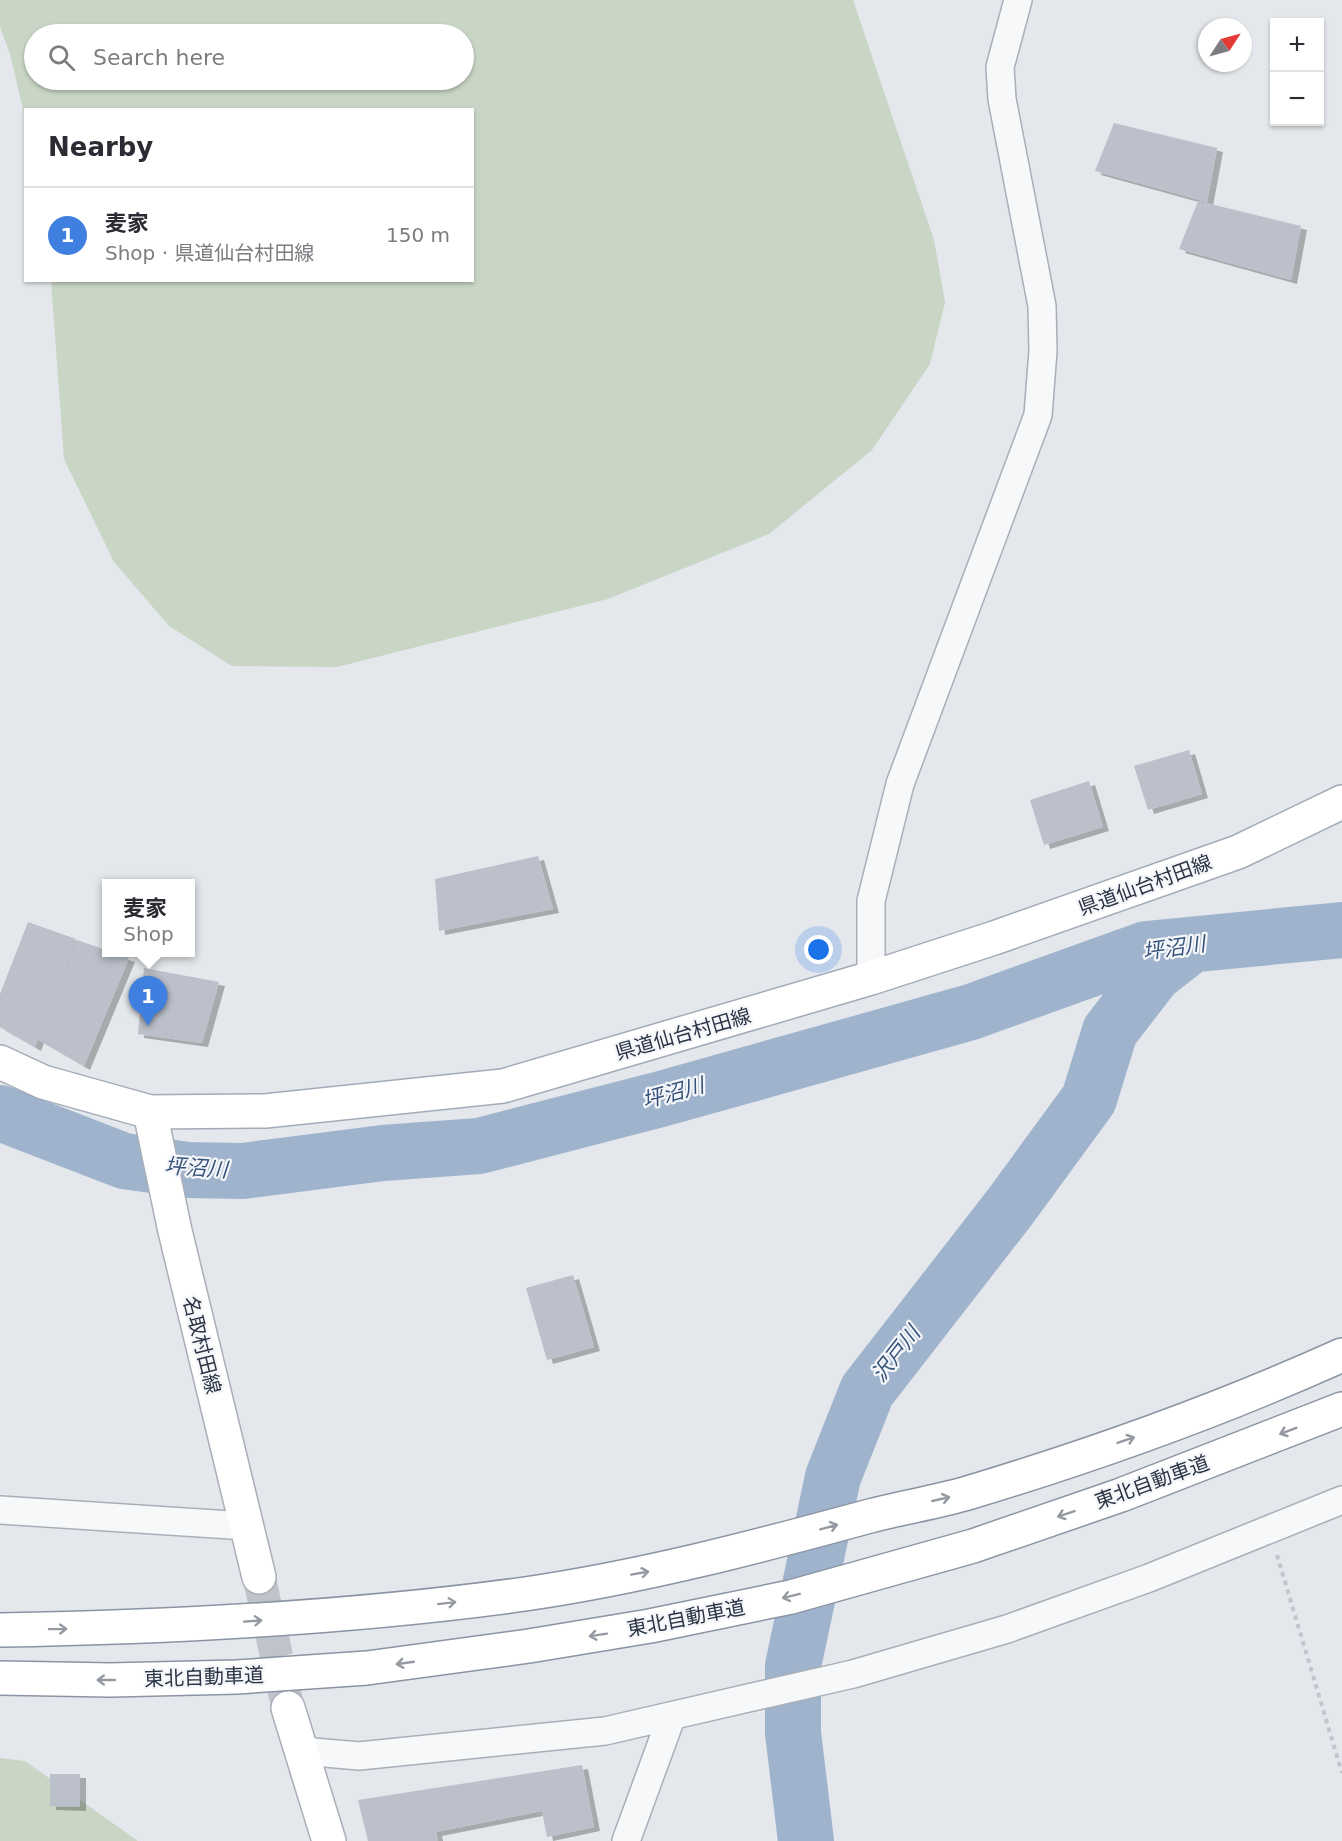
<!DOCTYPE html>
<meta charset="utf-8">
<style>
:root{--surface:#fff;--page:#f2f2f3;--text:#2b2b33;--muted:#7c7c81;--line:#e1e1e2;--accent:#2563eb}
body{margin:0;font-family:"DejaVu Sans","Noto Sans JP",sans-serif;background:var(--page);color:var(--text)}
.controls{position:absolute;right:18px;top:18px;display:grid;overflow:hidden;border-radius:0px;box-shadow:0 2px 4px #0004}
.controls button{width:54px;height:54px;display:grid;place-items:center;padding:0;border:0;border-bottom:2px solid var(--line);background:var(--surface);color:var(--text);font:30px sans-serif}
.compass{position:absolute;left:1198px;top:18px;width:54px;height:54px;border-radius:50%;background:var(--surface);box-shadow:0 2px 4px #0004;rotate:54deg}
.you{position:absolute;left:819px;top:950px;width:21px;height:21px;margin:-15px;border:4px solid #fff;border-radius:50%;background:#1a73e8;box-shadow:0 0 0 9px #1a73e833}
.badge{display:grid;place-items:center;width:39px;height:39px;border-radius:50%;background:var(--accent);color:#fff;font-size:20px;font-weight:700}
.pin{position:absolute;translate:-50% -50px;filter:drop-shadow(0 2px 3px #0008)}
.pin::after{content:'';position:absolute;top:32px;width:21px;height:18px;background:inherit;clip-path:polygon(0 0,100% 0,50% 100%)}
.popup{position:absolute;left:102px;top:879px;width:93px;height:78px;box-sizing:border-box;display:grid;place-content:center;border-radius:0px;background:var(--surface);filter:drop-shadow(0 2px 4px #0005);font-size:20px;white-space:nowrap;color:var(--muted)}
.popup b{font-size:22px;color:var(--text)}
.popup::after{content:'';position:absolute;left:50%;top:100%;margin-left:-12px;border:12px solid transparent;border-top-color:var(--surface)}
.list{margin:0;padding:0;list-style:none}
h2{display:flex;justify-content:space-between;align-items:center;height:78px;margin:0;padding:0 24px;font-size:26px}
h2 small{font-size:20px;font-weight:400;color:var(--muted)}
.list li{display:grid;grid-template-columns:39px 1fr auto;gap:18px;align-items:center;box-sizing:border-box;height:96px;padding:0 24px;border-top:2px solid var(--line)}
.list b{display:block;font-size:22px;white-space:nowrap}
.list p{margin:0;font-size:20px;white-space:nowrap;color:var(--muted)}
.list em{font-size:20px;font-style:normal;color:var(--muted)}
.icon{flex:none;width:33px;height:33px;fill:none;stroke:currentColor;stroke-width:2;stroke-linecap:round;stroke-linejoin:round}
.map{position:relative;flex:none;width:1342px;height:1841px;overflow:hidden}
.search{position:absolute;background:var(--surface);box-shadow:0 2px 4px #0004;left:24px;top:24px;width:450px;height:66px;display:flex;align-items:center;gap:15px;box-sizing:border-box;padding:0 21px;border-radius:33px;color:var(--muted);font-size:22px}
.panel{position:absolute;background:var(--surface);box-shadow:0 2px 4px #0004;left:24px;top:108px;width:450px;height:174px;border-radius:0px}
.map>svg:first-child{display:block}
.green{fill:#c9d6c5;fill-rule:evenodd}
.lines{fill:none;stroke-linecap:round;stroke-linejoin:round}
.river{stroke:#9fb4cc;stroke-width:56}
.building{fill:#bbc0ca;filter:url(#shadow)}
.secondary-tunnel{stroke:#bfc3cb;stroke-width:33;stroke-dasharray:33 16;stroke-linecap:butt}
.minor-casing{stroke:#a9aeb7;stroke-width:30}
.secondary-casing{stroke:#a9aeb7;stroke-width:36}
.primary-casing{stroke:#a3abb8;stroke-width:36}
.motorway-casing{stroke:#8b94a3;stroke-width:36}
.path{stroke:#c2c5cb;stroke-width:4;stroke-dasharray:4.5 4.5;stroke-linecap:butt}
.minor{stroke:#f7f8fa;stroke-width:27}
.secondary{stroke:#fff;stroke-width:33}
.primary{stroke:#fff;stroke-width:33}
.motorway{stroke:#fff;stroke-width:33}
.oneway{stroke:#959aa2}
.labels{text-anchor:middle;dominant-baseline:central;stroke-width:4.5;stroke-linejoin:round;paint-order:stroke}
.street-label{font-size:20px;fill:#2b3445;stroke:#f4f6f9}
.water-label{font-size:21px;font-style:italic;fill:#34527a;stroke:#f4f6f9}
</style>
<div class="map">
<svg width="1342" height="1841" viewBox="0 0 1342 1841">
<defs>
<filter id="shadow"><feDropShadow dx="6" dy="4" stdDeviation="0" flood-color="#0004"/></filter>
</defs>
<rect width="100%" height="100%" fill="#e4e7ec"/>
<path class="green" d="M 0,0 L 853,0 L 934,240 L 945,302 L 930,364 L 872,450 L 769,534 L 608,599 L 337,667 L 232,666 L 169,626 L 114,562 L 64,459 L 51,281 L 472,280 L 472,110 L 26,110 L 25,118 L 10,54 L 0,27 ZM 34,34 L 464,34 L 464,80 L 34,80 Z
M 0,1758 L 25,1761 L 138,1841 L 0,1841 Z"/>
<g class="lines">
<path class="river" d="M 0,1113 L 124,1161 L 188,1170 L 243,1171 L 383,1153 L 479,1146 L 661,1099 L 971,1012 L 1146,949 L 1342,930
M 806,1841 L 793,1733 L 793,1666 L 833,1477 L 867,1391 L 1010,1207 L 1089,1099 L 1110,1031 L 1154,974 L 1190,946"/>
</g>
<path class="building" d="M 1114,123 L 1217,148 L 1207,202 L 1095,171 Z
M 1198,201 L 1301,226 L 1291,280 L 1179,249 Z
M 1189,750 L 1202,794 L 1148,810 L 1134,766 Z
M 1089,781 L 1103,827 L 1044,845 L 1030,800 Z
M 538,856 L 553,909 L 439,931 L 435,879 Z
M 28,922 L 76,939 L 35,1047 L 0,1027 L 0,994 Z
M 77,940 L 129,958 L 84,1066 L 39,1040 Z
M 144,968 L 219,982 L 202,1043 L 138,1034 Z
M 573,1275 L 594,1347 L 547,1360 L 526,1288 Z
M 582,1765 L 594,1827 L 547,1837 L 542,1811 L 436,1832 L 438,1841 L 368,1841 L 358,1800 Z
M 50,1774 L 80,1774 L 80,1807 L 50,1806 Z"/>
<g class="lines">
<path class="secondary-tunnel" d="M 259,1577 L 288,1708"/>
<defs>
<path id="minor" d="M 871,978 L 871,901 L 900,784 L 1038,415 L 1043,351 L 1042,306 L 1002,99 L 1000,67 L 1018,0
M 0,1510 L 246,1526
M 302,1751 L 359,1756 L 605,1731 L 853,1674 L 1007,1629 L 1149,1578 L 1342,1500
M 626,1841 L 671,1718"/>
<path id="secondary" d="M 150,1112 L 175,1231 L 259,1577
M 288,1708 L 329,1841"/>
<path id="primary" d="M 0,1062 L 43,1082 L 150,1112 L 265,1111 L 503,1086 L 871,978 L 994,938 L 1238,852 L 1342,802"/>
<path id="motorway" d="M 0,1630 C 176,1627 351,1618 525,1594 C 642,1577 756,1547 870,1516 C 904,1507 938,1502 971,1492 C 1097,1454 1222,1409 1342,1355
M 0,1678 L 110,1680 L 237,1677 L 367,1668 L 529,1646 L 650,1626 L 791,1597 L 973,1546 L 1121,1495 L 1342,1409"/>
</defs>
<use href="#minor" class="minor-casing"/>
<use href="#secondary" class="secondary-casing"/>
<use href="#primary" class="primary-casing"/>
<use href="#motorway" class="motorway-casing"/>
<path class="path" d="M 1277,1555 L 1342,1773"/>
<use href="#minor" class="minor"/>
<use href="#secondary" class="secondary"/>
<use href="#primary" class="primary"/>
<use href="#motorway" class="motorway"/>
</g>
<defs><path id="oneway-shaft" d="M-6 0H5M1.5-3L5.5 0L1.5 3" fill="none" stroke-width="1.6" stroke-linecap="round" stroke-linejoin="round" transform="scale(1.5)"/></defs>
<g class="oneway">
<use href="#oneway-shaft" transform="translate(1288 1431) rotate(159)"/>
<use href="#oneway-shaft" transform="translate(1126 1440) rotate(-19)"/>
<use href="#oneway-shaft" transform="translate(941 1499) rotate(-13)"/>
<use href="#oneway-shaft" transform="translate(1066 1514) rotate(161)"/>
<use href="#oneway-shaft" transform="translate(829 1527) rotate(-15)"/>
<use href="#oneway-shaft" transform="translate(640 1573) rotate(-10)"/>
<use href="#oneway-shaft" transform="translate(791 1596) rotate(166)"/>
<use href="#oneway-shaft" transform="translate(447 1603) rotate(-7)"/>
<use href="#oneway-shaft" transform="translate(253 1621) rotate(-4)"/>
<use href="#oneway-shaft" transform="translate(58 1629) rotate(-1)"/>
<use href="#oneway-shaft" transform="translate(598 1635) rotate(171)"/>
<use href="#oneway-shaft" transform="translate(405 1663) rotate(172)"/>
<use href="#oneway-shaft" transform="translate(106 1680) rotate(-180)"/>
</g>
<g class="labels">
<g class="street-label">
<text transform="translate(1145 885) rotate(-20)">県道仙台村田線</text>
<text transform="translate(683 1034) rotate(-16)">県道仙台村田線</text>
<text transform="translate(202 1345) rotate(76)">名取村田線</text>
<text transform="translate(1152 1482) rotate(-20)">東北自動車道</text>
<text transform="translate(686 1618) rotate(-11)">東北自動車道</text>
<text transform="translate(204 1677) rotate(-2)">東北自動車道</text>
</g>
<g class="water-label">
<text transform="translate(1174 948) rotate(-8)">坪沼川</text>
<text transform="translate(673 1093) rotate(-15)">坪沼川</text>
<text transform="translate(196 1168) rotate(4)">坪沼川</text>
<text transform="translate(896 1354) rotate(-52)">沢戸川</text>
</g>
</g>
</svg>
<div class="controls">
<button>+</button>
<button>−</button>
</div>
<svg class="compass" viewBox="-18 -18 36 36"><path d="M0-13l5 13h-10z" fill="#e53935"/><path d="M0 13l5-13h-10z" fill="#7c7c81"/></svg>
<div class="you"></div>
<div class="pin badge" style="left:148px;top:1026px;background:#3f7fe0">1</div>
<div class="popup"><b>麦家</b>Shop</div>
<div class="search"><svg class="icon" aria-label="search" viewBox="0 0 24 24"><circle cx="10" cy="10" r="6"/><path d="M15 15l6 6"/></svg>Search here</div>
<section class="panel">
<h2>Nearby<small></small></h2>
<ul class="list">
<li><span class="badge" style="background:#3f7fe0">1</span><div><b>麦家</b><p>Shop · 県道仙台村田線</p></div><em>150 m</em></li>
</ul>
</section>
</div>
